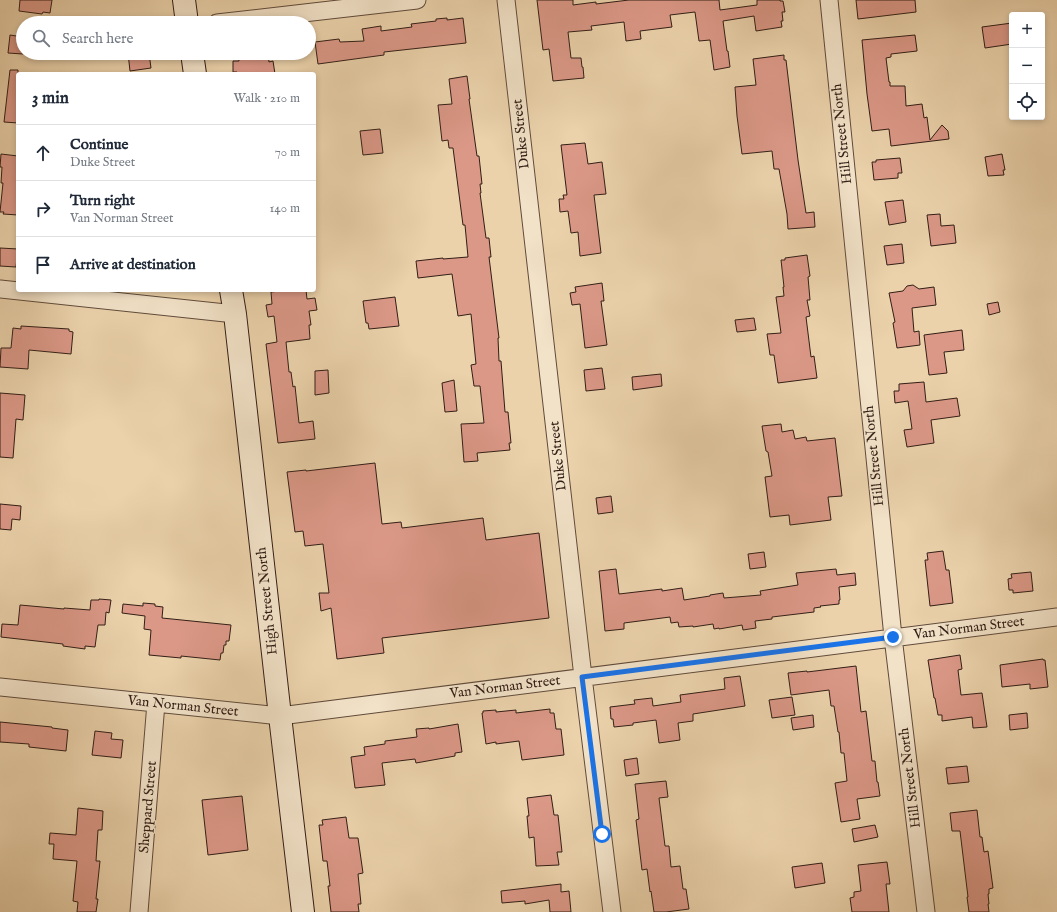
<!DOCTYPE html>
<meta charset="utf-8">
<style>
:root{--surface:#fff;--page:#f2f2f3;--text:#1f2937;--muted:#747a83;--line:#e0e1e3}
body{margin:0;font-family:"IM FELL English",serif;background:var(--page);color:var(--text)}
.controls{position:absolute;right:12px;top:12px;display:grid;overflow:hidden;border-radius:4px;box-shadow:0 2px 6px #0003}
.controls button{width:36px;height:36px;display:grid;place-items:center;padding:0;border:0;border-bottom:1px solid var(--line);background:var(--surface);color:var(--text);font:20px sans-serif}
.stop{position:absolute;width:12px;height:12px;margin:-9px;border:3px solid #1a73e8;border-radius:50%;background:#fff}
.stop.end{background:#1a73e8;border-color:#fff;box-shadow:0 1px 4px #0008}
.list{margin:0;padding:0;list-style:none}
h2{display:flex;justify-content:space-between;align-items:center;height:52px;margin:0;padding:0 16px;font-size:17px}
h2 small{font-size:13px;font-weight:400;color:var(--muted)}
.list li{display:grid;grid-template-columns:26px 1fr auto;gap:12px;align-items:center;box-sizing:border-box;height:56px;padding:0 16px;border-top:1px solid var(--line)}
.list b{display:block;font-size:15px;white-space:nowrap}
.list p{margin:0;font-size:13px;white-space:nowrap;color:var(--muted)}
.list em{font-size:13px;font-style:normal;color:var(--muted)}
.icon{flex:none;width:22px;height:22px;fill:none;stroke:currentColor;stroke-width:2;stroke-linecap:round;stroke-linejoin:round}
.map{position:relative;flex:none;width:1057px;height:912px;overflow:hidden}
.search{position:absolute;background:var(--surface);box-shadow:0 2px 6px #0003;left:16px;top:16px;width:300px;height:44px;display:flex;align-items:center;gap:10px;box-sizing:border-box;padding:0 14px;border-radius:22px;color:var(--muted);font-size:15px}
.panel{position:absolute;background:var(--surface);box-shadow:0 2px 6px #0003;left:16px;top:72px;width:300px;height:220px;border-radius:4px}
.map>svg:first-child{display:block}
.building{fill:#db9887;stroke:#321e16}
.lines{fill:none;stroke-linecap:round;stroke-linejoin:round}
.minor-casing{stroke:#604b3b;stroke-width:19}
.secondary-casing{stroke:#321e16;stroke-width:24}
.minor{stroke:#f2e2c8;stroke-width:17}
.secondary{stroke:#f2e2c8;stroke-width:22}
.route{stroke:#1a73e8;stroke-width:5}
.labels{text-anchor:middle;dominant-baseline:central;stroke-width:3;stroke-linejoin:round;paint-order:stroke}
.street-label{font-size:14px;fill:#321e16;stroke:#f2e2c8}
</style>
<div class="map">
<svg width="1057" height="912" viewBox="0 0 1057 912">
<rect width="100%" height="100%" fill="#ebd2ab"/>
<filter id="stains"><feTurbulence type="fractalNoise" baseFrequency=".005" numOctaves="4"/><feColorMatrix values="0 0 0 0 .2 0 0 0 0 .09 0 0 0 0 .02 0 0 0 .5 -.17"/></filter>
<radialGradient id="worn" r=".72"><stop offset=".6" stop-color="#630" stop-opacity="0"/><stop offset="1" stop-color="#630" stop-opacity=".3"/></radialGradient>
<path class="building" d="M 20,0 L 52,0 L 50,13 L 43,12 L 42,14 L 19,11 Z
M 537,0 L 573,0 L 573,5 L 596,2 L 596,4 L 629,0 L 719,0 L 720,10 L 757,5 L 757,0 L 780,0 L 780,1 L 783,1 L 785,12 L 782,12 L 783,21 L 781,21 L 782,27 L 756,31 L 754,16 L 723,21 L 727,51 L 728,51 L 730,67 L 714,70 L 710,40 L 699,41 L 695,12 L 670,15 L 672,27 L 640,31 L 641,39 L 626,41 L 624,22 L 591,26 L 592,30 L 568,32 L 571,58 L 581,58 L 582,67 L 583,67 L 584,78 L 553,81 L 549,49 L 543,50 Z
M 856,0 L 915,0 L 916,12 L 858,19 Z
M 447,18 L 447,20 L 463,18 L 466,43 L 384,52 L 384,55 L 318,64 L 315,42 L 339,39 L 340,42 L 364,41 L 362,29 L 381,26 L 381,31 L 412,27 L 411,24 L 436,21 L 436,19 Z
M 1012,23 L 1012,44 L 985,48 L 982,27 Z
M 10,35 L 23,37 L 23,54 L 8,53 Z
M 915,35 L 917,50 L 917,51 L 891,54 L 891,57 L 886,58 L 889,82 L 890,82 L 890,86 L 905,86 L 906,106 L 922,104 L 924,118 L 927,117 L 930,140 L 942,125 L 948,131 L 949,139 L 891,146 L 889,129 L 872,131 L 867,94 L 862,40 Z
M 128,53 L 149,53 L 151,68 L 130,71 Z
M 238,53 L 268,53 L 269,62 L 273,61 L 275,74 L 238,74 L 237,72 L 233,72 L 233,61 L 239,61 Z
M 784,55 L 784,60 L 786,60 L 798,160 L 806,213 L 814,212 L 815,227 L 788,229 L 787,214 L 779,169 L 774,169 L 772,151 L 742,154 L 737,116 L 735,87 L 756,85 L 753,59 Z
M 10,70 L 18,70 L 18,123 L 4,122 Z
M 467,76 L 470,99 L 469,99 L 477,156 L 479,156 L 482,184 L 480,184 L 481,193 L 480,193 L 486,238 L 489,238 L 491,257 L 489,257 L 499,338 L 498,338 L 499,361 L 501,361 L 505,412 L 508,412 L 511,443 L 509,443 L 510,450 L 477,453 L 478,461 L 464,462 L 461,424 L 484,423 L 480,386 L 474,386 L 471,365 L 476,364 L 471,314 L 458,316 L 452,274 L 418,278 L 416,261 L 443,258 L 443,259 L 468,257 L 465,225 L 463,225 L 453,148 L 449,148 L 448,140 L 442,141 L 438,105 L 452,104 L 449,79 Z
M 380,129 L 383,153 L 363,155 L 360,131 Z
M 585,143 L 588,164 L 602,162 L 606,194 L 594,195 L 601,253 L 580,256 L 578,232 L 571,233 L 568,211 L 560,212 L 559,199 L 564,199 L 563,195 L 567,195 L 561,145 Z
M 1,154 L 18,156 L 18,215 L 3,214 L 4,212 L 0,212 L 3,183 L 1,183 L 2,167 L 0,167 Z
M 1002,154 L 1005,170 L 1003,170 L 1004,175 L 988,176 L 985,157 Z
M 900,158 L 902,173 L 898,173 L 898,178 L 874,180 L 872,162 L 876,162 L 876,160 Z
M 903,200 L 906,222 L 889,225 L 885,202 Z
M 940,214 L 941,226 L 954,225 L 956,243 L 931,246 L 927,215 Z
M 902,244 L 904,263 L 887,265 L 884,246 Z
M 0,248 L 18,249 L 16,267 L 0,266 Z
M 807,255 L 810,276 L 808,277 L 810,300 L 807,300 L 810,316 L 806,317 L 811,357 L 814,356 L 817,378 L 778,383 L 774,355 L 770,355 L 767,334 L 781,333 L 776,297 L 784,296 L 783,287 L 784,287 L 781,260 L 785,260 L 785,258 Z
M 602,283 L 604,301 L 601,301 L 607,345 L 585,348 L 580,304 L 572,305 L 570,293 L 576,292 L 575,287 Z
M 913,285 L 919,289 L 934,287 L 936,305 L 912,308 L 914,332 L 919,331 L 920,345 L 897,348 L 893,323 L 895,322 L 889,293 L 903,291 L 907,286 Z
M 288,290 L 306,290 L 307,299 L 315,298 L 317,310 L 309,311 L 311,325 L 309,325 L 310,339 L 286,342 L 289,372 L 291,372 L 293,387 L 295,386 L 299,423 L 313,421 L 315,439 L 278,443 L 266,344 L 277,342 L 274,316 L 268,317 L 266,305 L 272,304 L 271,292 Z
M 395,297 L 399,326 L 369,329 L 368,323 L 366,323 L 363,301 Z
M 998,302 L 1000,312 L 989,315 L 987,304 Z
M 754,318 L 756,330 L 737,332 L 735,320 Z
M 21,326 L 69,329 L 69,331 L 73,332 L 71,354 L 29,350 L 28,369 L 0,367 L 1,348 L 11,348 L 13,328 L 21,329 Z
M 962,330 L 964,350 L 944,352 L 947,373 L 929,375 L 924,335 Z
M 602,368 L 605,389 L 586,391 L 584,370 Z
M 328,370 L 329,393 L 315,395 L 315,371 Z
M 661,374 L 662,386 L 633,390 L 632,377 Z
M 454,380 L 457,411 L 445,412 L 442,383 Z
M 924,382 L 926,402 L 957,398 L 960,416 L 931,420 L 934,443 L 907,447 L 904,430 L 912,429 L 908,401 L 895,403 L 894,391 L 899,391 L 899,384 Z
M 0,393 L 25,395 L 23,420 L 16,419 L 13,458 L 0,457 Z
M 781,424 L 782,432 L 793,430 L 795,439 L 806,437 L 807,441 L 835,438 L 842,496 L 828,497 L 831,520 L 790,525 L 789,515 L 770,517 L 765,477 L 772,476 L 768,452 L 766,451 L 762,426 Z
M 375,463 L 382,524 L 401,522 L 402,528 L 483,518 L 486,540 L 539,533 L 549,618 L 382,638 L 384,653 L 337,659 L 331,608 L 321,611 L 319,593 L 329,593 L 323,544 L 305,546 L 303,531 L 295,532 L 287,472 L 306,470 L 306,471 Z
M 611,496 L 613,512 L 598,514 L 596,498 Z
M 0,504 L 21,506 L 20,520 L 12,519 L 11,530 L 0,529 Z
M 943,551 L 946,570 L 949,570 L 953,603 L 930,606 L 925,560 L 928,560 L 927,553 Z
M 764,552 L 766,567 L 750,569 L 748,554 Z
M 616,569 L 619,594 L 662,589 L 662,591 L 682,588 L 684,600 L 710,596 L 710,595 L 723,593 L 724,598 L 761,595 L 760,591 L 798,585 L 796,573 L 836,569 L 837,575 L 855,573 L 856,585 L 839,587 L 840,600 L 839,600 L 839,604 L 820,606 L 821,607 L 814,608 L 814,612 L 772,617 L 772,619 L 755,621 L 756,628 L 743,630 L 742,625 L 719,629 L 719,628 L 714,629 L 713,624 L 693,627 L 693,626 L 679,627 L 678,622 L 671,623 L 670,617 L 624,623 L 624,629 L 605,631 L 599,571 Z
M 1031,572 L 1033,591 L 1013,593 L 1013,590 L 1009,590 L 1008,579 L 1012,578 L 1011,574 Z
M 99,599 L 111,600 L 109,613 L 106,612 L 105,625 L 98,625 L 95,647 L 85,646 L 85,649 L 63,646 L 63,644 L 1,637 L 2,624 L 18,625 L 20,605 L 64,609 L 64,608 L 90,610 L 91,600 L 99,600 Z
M 143,603 L 155,604 L 155,606 L 163,607 L 162,618 L 231,625 L 229,641 L 226,641 L 226,645 L 224,645 L 223,653 L 221,653 L 220,660 L 181,656 L 181,658 L 149,655 L 151,630 L 144,629 L 145,616 L 122,613 L 123,604 L 143,606 Z
M 960,655 L 962,669 L 958,670 L 961,695 L 982,693 L 987,727 L 973,728 L 972,717 L 942,721 L 942,715 L 938,715 L 935,698 L 934,698 L 928,660 Z
M 1043,659 L 1043,660 L 1045,660 L 1048,687 L 1030,689 L 1030,684 L 1002,687 L 1000,665 Z
M 856,666 L 861,712 L 866,711 L 872,761 L 875,761 L 877,782 L 878,782 L 880,796 L 857,799 L 860,819 L 841,822 L 835,783 L 847,781 L 844,753 L 841,753 L 839,732 L 838,732 L 834,706 L 831,706 L 829,690 L 791,695 L 788,673 L 807,671 L 807,672 Z
M 740,676 L 745,706 L 693,714 L 693,721 L 678,723 L 680,740 L 659,743 L 656,720 L 633,723 L 633,725 L 614,727 L 613,719 L 611,719 L 610,707 L 635,704 L 634,700 L 652,698 L 653,706 L 681,702 L 680,695 L 725,689 L 724,678 Z
M 792,697 L 795,715 L 772,718 L 769,700 Z
M 550,709 L 550,713 L 554,713 L 556,729 L 561,729 L 564,755 L 522,760 L 519,741 L 496,744 L 496,742 L 486,744 L 482,713 L 483,713 L 483,711 L 496,710 L 496,712 L 516,710 L 516,713 Z
M 1027,713 L 1028,728 L 1010,730 L 1009,715 Z
M 813,715 L 814,727 L 793,730 L 791,718 Z
M 0,722 L 52,727 L 52,728 L 68,730 L 66,751 L 29,747 L 29,744 L 0,742 Z
M 458,724 L 462,752 L 455,753 L 455,756 L 416,763 L 415,759 L 382,763 L 385,785 L 355,788 L 351,757 L 365,755 L 364,747 L 385,744 L 385,741 L 417,737 L 416,729 L 429,728 L 429,729 Z
M 95,731 L 112,733 L 111,739 L 123,740 L 121,758 L 92,755 Z
M 637,758 L 639,774 L 626,776 L 624,760 Z
M 967,766 L 969,782 L 948,784 L 946,768 Z
M 666,781 L 668,797 L 659,798 L 665,846 L 669,846 L 671,867 L 680,866 L 683,889 L 686,889 L 689,909 L 666,912 L 654,912 L 651,891 L 650,892 L 647,869 L 642,870 L 636,820 L 639,819 L 635,784 Z
M 551,795 L 554,815 L 558,815 L 562,852 L 557,852 L 559,865 L 536,866 L 534,837 L 529,838 L 527,816 L 529,816 L 527,798 Z
M 242,796 L 248,850 L 208,855 L 202,800 Z
M 78,808 L 103,811 L 102,830 L 98,830 L 96,861 L 100,861 L 96,899 L 98,899 L 96,912 L 77,912 L 78,902 L 73,901 L 77,861 L 53,859 L 54,844 L 49,844 L 50,833 L 76,835 Z
M 977,810 L 980,837 L 982,837 L 984,852 L 988,851 L 993,888 L 989,889 L 989,894 L 988,894 L 989,904 L 988,904 L 989,912 L 969,912 L 967,897 L 968,897 L 960,831 L 952,831 L 950,813 Z
M 346,817 L 349,838 L 358,838 L 363,873 L 358,874 L 361,904 L 358,904 L 359,912 L 331,912 L 328,886 L 330,886 L 327,861 L 323,861 L 319,825 L 323,825 L 322,820 Z
M 875,825 L 878,837 L 854,842 L 852,829 Z
M 887,862 L 890,884 L 886,884 L 889,912 L 852,912 L 850,898 L 854,897 L 854,892 L 861,891 L 858,865 Z
M 822,863 L 825,883 L 795,888 L 792,867 Z
M 561,884 L 561,892 L 569,891 L 571,912 L 550,912 L 549,900 L 525,904 L 525,901 L 502,903 L 501,891 Z"/>
<g class="lines">
<defs>
<path id="minor" d="M 506,0 L 583,677 L 612,912
M 829,0 L 893,637 L 926,912
M 217,23 L 417,0
M 0,289 L 235,314
M 0,687 L 280,716 L 1057,617
M 139,912 L 156,703"/>
<path id="secondary" d="M 184,0 L 187,23
M 192,53 L 195,74
M 231,290 L 235,314 L 280,716 L 303,912"/>
</defs>
<use href="#minor" class="minor-casing"/>
<use href="#secondary" class="secondary-casing"/>
<use href="#minor" class="minor"/>
<use href="#secondary" class="secondary"/>
</g>
<g class="lines">
<path class="route" d="M 602,834 L 582,677 L 893,637"/>
</g>
<g class="labels">
<g class="street-label">
<text transform="translate(521 134) rotate(-96)">Duke Street</text>
<text transform="translate(842 134) rotate(-96)">Hill Street North</text>
<text transform="translate(558 456) rotate(-96)">Duke Street</text>
<text transform="translate(874 456) rotate(-96)">Hill Street North</text>
<text transform="translate(267 601) rotate(-96)">High Street North</text>
<text transform="translate(969 628) rotate(-7)">Van Norman Street</text>
<text transform="translate(505 687) rotate(-7)">Van Norman Street</text>
<text transform="translate(183 706) rotate(6)">Van Norman Street</text>
<text transform="translate(910 778) rotate(-97)">Hill Street North</text>
<text transform="translate(148 807) rotate(-85)">Sheppard Street</text>
</g>
</g>
<rect width="100%" height="100%" filter="url(#stains)"/>
<rect width="100%" height="100%" fill="url(#worn)"/>
</svg>
<div class="controls">
<button>+</button>
<button>−</button>
<button><svg class="icon" aria-label="locate" viewBox="0 0 24 24"><circle cx="12" cy="12" r="6"/><path d="M12 2v4M12 18v4M2 12h4M18 12h4"/></svg></button>
</div>
<div class="stop" style="left:602px;top:834px"></div>
<div class="stop end" style="left:893px;top:637px"></div>
<div class="search"><svg class="icon" aria-label="search" viewBox="0 0 24 24"><circle cx="10" cy="10" r="6"/><path d="M15 15l6 6"/></svg>Search here</div>
<section class="panel">
<h2>3 min<small>Walk · 210 m</small></h2>
<ul class="list">
<li><svg class="icon" aria-label="ahead" viewBox="0 0 24 24"><path d="M12 20V5M6 11l6-6 6 6"/></svg><div><b>Continue</b><p>Duke Street</p></div><em>70 m</em></li>
<li><svg class="icon" aria-label="right" viewBox="0 0 24 24"><path d="M7 20v-9h11M14 6l5 5-5 5"/></svg><div><b>Turn right</b><p>Van Norman Street</p></div><em>140 m</em></li>
<li><svg class="icon" aria-label="arrive" viewBox="0 0 24 24"><path d="M6 21V4h12l-3 4 3 4H6"/></svg><div><b>Arrive at destination</b></div></li>
</ul>
</section>
</div>
